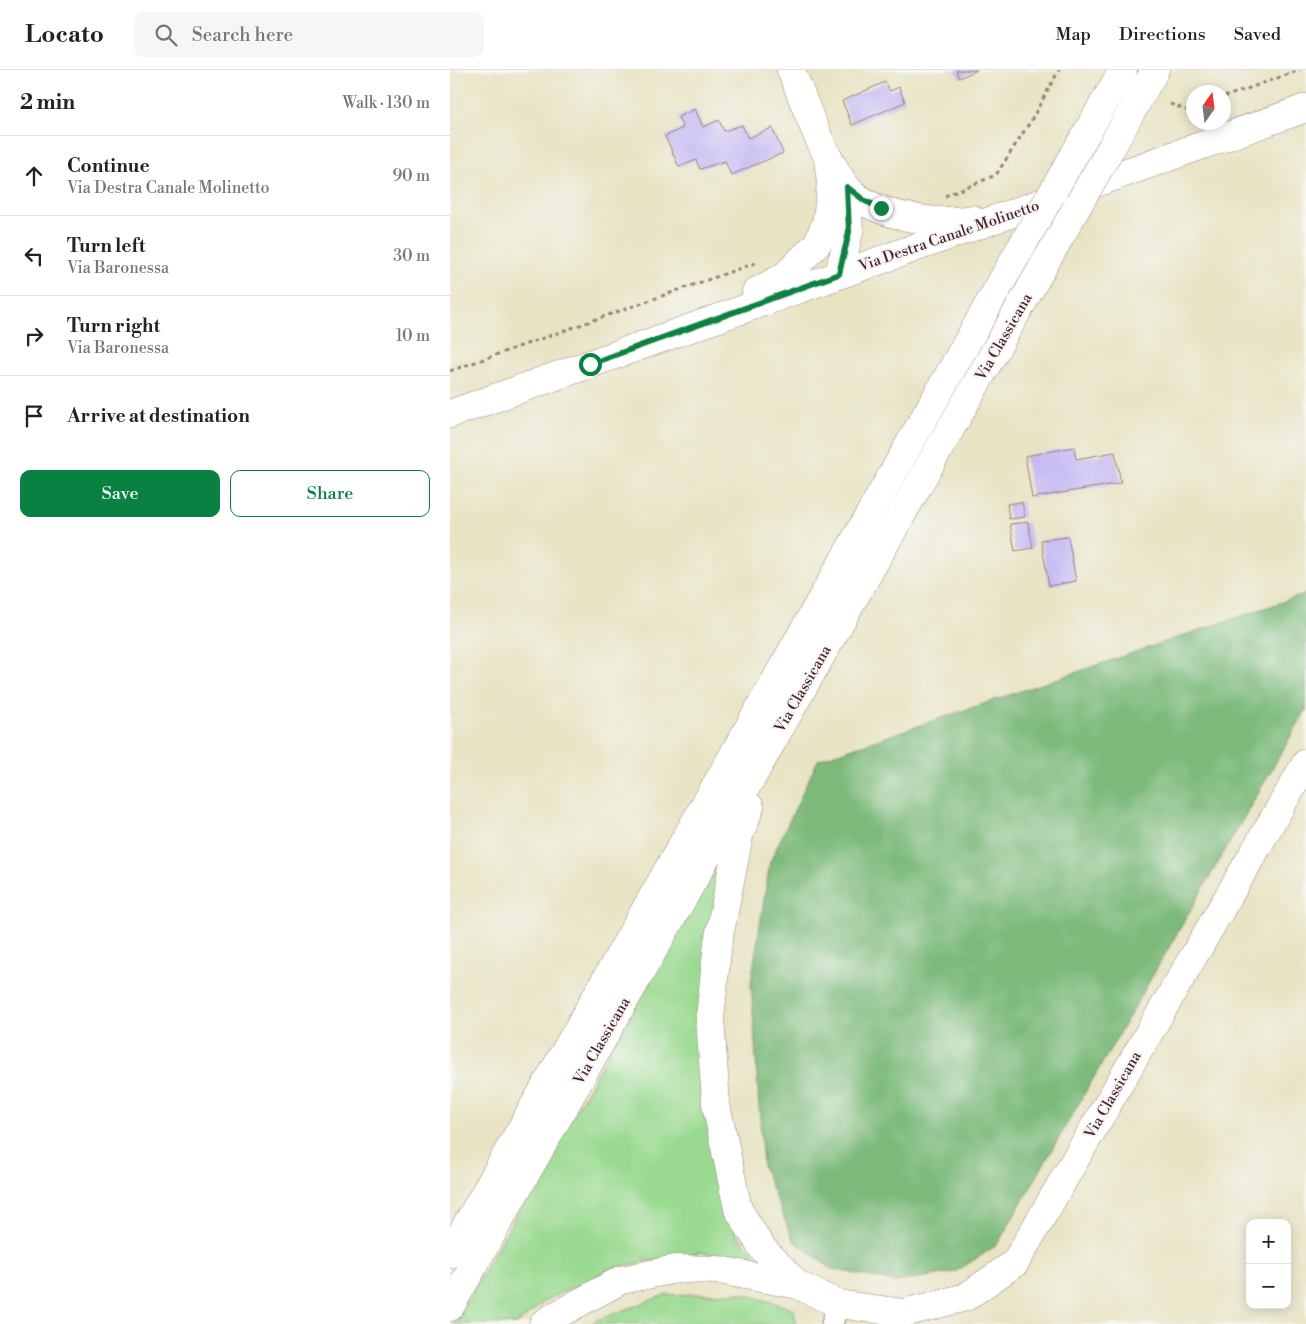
<!DOCTYPE html>
<meta charset="utf-8">
<style>
:root{--surface:#fff;--page:#f6f6f6;--text:#222;--muted:#767676;--line:#e0e0e0;--accent:#0b8043}
body{margin:0;font-family:"Libre Bodoni",serif;background:var(--page);color:var(--text)}
.controls{position:absolute;right:15px;bottom:15px;display:grid;overflow:hidden;border-radius:10px;box-shadow:0 2px 12px #0003}
.controls button{width:45px;height:45px;display:grid;place-items:center;padding:0;border:0;border-bottom:1px solid var(--line);background:var(--surface);color:var(--text);font:25px sans-serif}
.compass{position:absolute;left:736px;top:15px;width:45px;height:45px;border-radius:50%;background:var(--surface);box-shadow:0 2px 12px #0003;rotate:14deg}
.stop{position:absolute;width:15px;height:15px;margin:-11px;border:4px solid #0b8043;border-radius:50%;background:#fff}
.stop.end{background:#0b8043;border-color:#fff;box-shadow:0 1px 5px #0008}
.list{margin:0;padding:0;list-style:none}
h2{display:flex;justify-content:space-between;align-items:center;height:65px;margin:0;padding:0 20px;font-size:21px}
h2 small{font-size:16px;font-weight:400;color:var(--muted)}
.list li{display:grid;grid-template-columns:32px 1fr auto;gap:15px;align-items:center;box-sizing:border-box;height:80px;padding:0 20px;border-top:1px solid var(--line)}
.list b{display:block;font-size:19px;white-space:nowrap}
.list p{margin:0;font-size:16px;white-space:nowrap;color:var(--muted)}
.list em{font-size:16px;font-style:normal;color:var(--muted)}
.actions{display:flex;gap:10px;padding:15px 20px}
.actions a{flex:1;padding:11px 0;border:1px solid var(--accent);border-radius:10px;text-align:center;font-size:18px;color:var(--accent)}
.actions .main{background:var(--accent);color:#fff}
.icon{flex:none;width:28px;height:28px;fill:none;stroke:currentColor;stroke-width:2;stroke-linecap:round;stroke-linejoin:round}
.map{position:relative;flex:none;width:856px;height:1254px;overflow:hidden}
header{display:flex;align-items:center;gap:30px;box-sizing:border-box;height:70px;padding:0 25px;background:var(--surface);border-bottom:1px solid var(--line)}
header strong{font-size:24px}
nav{display:flex;gap:28px;margin-inline-start:auto;font-size:18px}
.search{width:350px;height:45px;background:var(--page);display:flex;align-items:center;gap:12px;box-sizing:border-box;padding:0 18px;border-radius:10px;color:var(--muted);font-size:19px}
main{display:flex}
aside{flex:1;background:var(--surface)}
.map>svg:first-child{display:block}
.green{fill:#9ada90;stroke:#727c5e}
.forest{fill:#7bba7a;stroke:#626c52}
.building{fill:#c4b8f4}
.lines{fill:none;stroke-linecap:round;stroke-linejoin:round}
.minor-casing{stroke:#998177;stroke-width:23}
.major-casing{stroke:#998177;stroke-width:29}
.highway-casing{stroke:#998177;stroke-width:29}
.path{stroke:#998177;stroke-width:3;stroke-dasharray:4 4;stroke-linecap:butt}
.minor{stroke:#fff;stroke-width:21}
.major{stroke:#fff;stroke-width:28}
.highway{stroke:#fff;stroke-width:28}
.highway-bridge-casing{stroke:#998177;stroke-width:29;stroke-linecap:butt}
.highway-bridge{stroke:#fff;stroke-width:28}
.route{stroke:#0b8043;stroke-width:6}
.labels{text-anchor:middle;dominant-baseline:central;stroke-width:4;stroke-linejoin:round;paint-order:stroke}
.street-label{font-size:15px;fill:#4a1f2b;stroke:#f6f6f2}
</style>
<header>
<strong>Locato</strong>
<div class="search"><svg class="icon" aria-label="search" viewBox="0 0 24 24"><circle cx="10" cy="10" r="6"/><path d="M15 15l6 6"/></svg>Search here</div>
<nav><a>Map</a><a>Directions</a><a>Saved</a></nav>
</header>
<main>
<aside>
<h2>2 min<small>Walk · 130 m</small></h2>
<ul class="list">
<li><svg class="icon" aria-label="ahead" viewBox="0 0 24 24"><path d="M12 20V5M6 11l6-6 6 6"/></svg><div><b>Continue</b><p>Via Destra Canale Molinetto</p></div><em>90 m</em></li>
<li><svg class="icon" aria-label="left" viewBox="0 0 24 24"><path d="M17 20v-9H6M10 6l-5 5 5 5"/></svg><div><b>Turn left</b><p>Via Baronessa</p></div><em>30 m</em></li>
<li><svg class="icon" aria-label="right" viewBox="0 0 24 24"><path d="M7 20v-9h11M14 6l5 5-5 5"/></svg><div><b>Turn right</b><p>Via Baronessa</p></div><em>10 m</em></li>
<li><svg class="icon" aria-label="arrive" viewBox="0 0 24 24"><path d="M6 21V4h12l-3 4 3 4H6"/></svg><div><b>Arrive at destination</b></div></li>
</ul>
<div class="actions"><a class="main">Save</a><a>Share</a></div>
</aside>
<div class="map">
<svg width="856" height="1254" viewBox="0 0 856 1254">
<rect width="100%" height="100%" fill="#f6f6f2"/>
<filter id="ink" filterUnits="userSpaceOnUse"><feTurbulence type="fractalNoise" baseFrequency=".02" numOctaves="2"/><feDisplacementMap in="SourceGraphic" scale="10" xChannelSelector="R" yChannelSelector="G"/><feConvolveMatrix kernelMatrix="1 2 1 2 8 2 1 2 1" color-interpolation-filters="sRGB"/></filter>
<filter id="wash" filterUnits="userSpaceOnUse"><feTurbulence type="fractalNoise" baseFrequency=".0096" numOctaves="4" result="noise"/><feDisplacementMap in="SourceGraphic" scale="20" xChannelSelector="R" yChannelSelector="G"/><feGaussianBlur stdDeviation="1.12" result="paint"/><feColorMatrix in="noise" values="0 0 0 0 0 0 0 0 0 0 0 0 0 0 0 0 0 1.4 0 .05"/><feComposite in="paint" operator="in"/></filter>
<g filter="url(#wash)">
<rect width="100%" height="100%" fill="#e8e3c3"/>
<path class="green" d="M 274,781 L 262,1081 L 286,1164 L 315,1196 L 252,1182 L 161,1198 L 95,1231 L 67,1254 L 4,1254 Z
M 291,1223 L 344,1239 L 346,1254 L 141,1254 L 147,1250 L 215,1225 Z"/>
<path class="forest" d="M 856,524 L 856,640 L 547,1175 L 505,1202 L 445,1212 L 382,1199 L 343,1170 L 313,1097 L 301,912 L 320,792 L 368,690 Z"/>
<g id="blocks">
<path class="building" d="M 506,0 L 527,0 L 509,8 Z
M 435,12 L 440,21 L 449,17 L 455,32 L 402,55 L 392,31 Z
M 245,39 L 253,57 L 269,50 L 274,61 L 292,55 L 298,68 L 322,58 L 333,83 L 281,105 L 275,91 L 250,99 L 246,90 L 229,97 L 215,66 L 233,58 L 228,47 Z
M 624,377 L 626,389 L 665,382 L 671,413 L 582,428 L 575,386 Z
M 572,432 L 575,447 L 559,449 L 557,434 Z
M 578,452 L 583,478 L 565,481 L 560,454 Z
M 618,467 L 626,511 L 599,516 L 591,470 Z"/>
</g>
</g>
<g filter="url(#ink)">
<use href="#blocks" fill-opacity="0" stroke="#998177" stroke-width="1"/>
<g class="lines">
<defs>
<path id="minor" d="M 382,1254 L 388,1234"/>
<path id="major" d="M 341,0 C 355,34 367,70 386,101 C 390,106 392,112 396,117 C 423,147 484,155 522,149
M 389,204 L 399,162 L 397,117
M 306,222 L 335,206 L 367,174 L 376,153 L 379,134 L 381,113 L 378,90
M 0,344 L 856,38
M 388,1234 L 454,1243 L 516,1227 L 565,1193 L 856,693"/>
<path id="highway" d="M 661,78 L 705,0
M 624,85 L 673,0
M 300,737 L 289,766 L 268,872 L 260,948 L 266,1034 L 288,1139 L 312,1178 L 348,1215
M 0,1184 L 570,179
M 0,1237 L 607,172
M 93,1254 L 103,1247 L 171,1210 L 226,1199 L 269,1200 L 348,1215 L 388,1234"/>
</defs>
<use href="#minor" class="minor-casing"/>
<use href="#major" class="major-casing"/>
<use href="#highway" class="highway-casing"/>
<path class="path" d="M 774,27 L 850,0
M 720,34 L 736,40 L 744,38
M 495,126 L 546,105 L 582,49 L 609,0
M 0,301 L 308,192"/>
<use href="#minor" class="minor"/>
<use href="#major" class="major"/>
<use href="#highway" class="highway"/>
<defs>
<path id="highway-bridge" d="M 607,172 L 661,78
M 570,179 L 624,85"/>
</defs>
<use href="#highway-bridge" class="highway-bridge-casing"/>
<use href="#highway-bridge" class="highway-bridge"/>
</g>
</g>
<g class="lines" filter="url(#ink)">
<path class="route" d="M 140,294 L 389,204 L 399,162 L 397,117 L 415,131 L 431,138"/>
</g>
<g class="labels">
<g class="street-label">
<text transform="translate(499 166) rotate(-19)">Via Destra Canale Molinetto</text>
<text transform="translate(554 267) rotate(-60)">Via Classicana</text>
<text transform="translate(353 619) rotate(-60)">Via Classicana</text>
<text transform="translate(152 971) rotate(-60)">Via Classicana</text>
<text transform="translate(663 1025) rotate(-60)">Via Classicana</text>
</g>
</g>
</svg>
<div class="controls">
<button>+</button>
<button>−</button>
</div>
<svg class="compass" viewBox="-18 -18 36 36"><path d="M0-13l5 13h-10z" fill="#e53935"/><path d="M0 13l5-13h-10z" fill="#767676"/></svg>
<div class="stop" style="left:140px;top:294px"></div>
<div class="stop end" style="left:431px;top:138px"></div>
</div>
</main>
